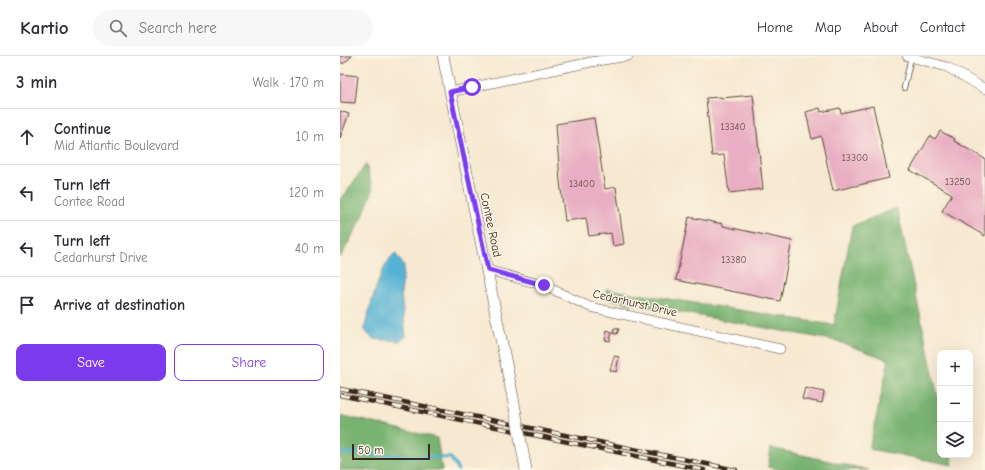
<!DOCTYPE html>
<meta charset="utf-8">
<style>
:root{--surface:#fff;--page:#f7f7f7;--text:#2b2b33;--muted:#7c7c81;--line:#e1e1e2;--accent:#7c3aed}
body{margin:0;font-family:"Comic Neue",sans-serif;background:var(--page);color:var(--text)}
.controls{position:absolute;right:12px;bottom:12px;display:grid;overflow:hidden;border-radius:8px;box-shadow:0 4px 16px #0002}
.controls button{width:36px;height:36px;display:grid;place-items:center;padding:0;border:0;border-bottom:1px solid var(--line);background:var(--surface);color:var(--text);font:20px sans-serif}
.scale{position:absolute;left:12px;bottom:10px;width:78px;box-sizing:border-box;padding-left:4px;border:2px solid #3b2a1e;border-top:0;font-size:11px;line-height:14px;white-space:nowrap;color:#3b2a1e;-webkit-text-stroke:3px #fcf5e5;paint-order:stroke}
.stop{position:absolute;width:12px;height:12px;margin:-9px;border:3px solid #7c3aed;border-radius:50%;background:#fff}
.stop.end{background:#7c3aed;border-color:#fff;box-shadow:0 1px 4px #0008}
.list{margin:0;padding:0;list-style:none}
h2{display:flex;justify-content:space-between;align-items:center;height:52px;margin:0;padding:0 16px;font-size:17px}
h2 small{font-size:13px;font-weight:400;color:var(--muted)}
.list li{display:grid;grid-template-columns:26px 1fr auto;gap:12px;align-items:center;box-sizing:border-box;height:56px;padding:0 16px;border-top:1px solid var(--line)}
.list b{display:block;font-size:15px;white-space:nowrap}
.list p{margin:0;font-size:13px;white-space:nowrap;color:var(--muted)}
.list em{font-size:13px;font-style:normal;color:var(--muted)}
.actions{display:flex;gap:8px;padding:12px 16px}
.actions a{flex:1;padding:9px 0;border:1px solid var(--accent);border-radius:8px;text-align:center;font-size:14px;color:var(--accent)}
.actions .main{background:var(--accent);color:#fff}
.icon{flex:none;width:22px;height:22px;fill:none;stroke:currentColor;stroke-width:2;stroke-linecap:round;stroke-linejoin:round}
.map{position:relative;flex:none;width:645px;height:414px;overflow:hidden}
header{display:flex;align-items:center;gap:24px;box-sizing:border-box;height:56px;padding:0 20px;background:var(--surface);border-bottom:1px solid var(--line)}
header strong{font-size:19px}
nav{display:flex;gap:22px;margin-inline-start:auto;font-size:14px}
.search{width:280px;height:36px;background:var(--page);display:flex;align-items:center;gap:10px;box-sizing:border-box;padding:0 14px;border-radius:22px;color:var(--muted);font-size:15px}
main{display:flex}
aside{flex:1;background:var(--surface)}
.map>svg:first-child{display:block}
.forest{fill:#79b372;stroke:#5a6e48}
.water{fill:#56b2d4;stroke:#486e79}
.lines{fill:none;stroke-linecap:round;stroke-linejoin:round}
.stream{stroke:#56b2d4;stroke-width:3}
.building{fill:#e9aec3}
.service-casing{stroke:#574739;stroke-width:6}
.minor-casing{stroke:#574739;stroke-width:10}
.tertiary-casing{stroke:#574739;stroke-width:12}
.service{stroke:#fff;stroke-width:4.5}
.minor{stroke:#fff;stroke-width:9}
.tertiary{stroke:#fff;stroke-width:11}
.rail-casing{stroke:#3b2a1e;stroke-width:4.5}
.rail{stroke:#fcf5e5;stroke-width:3;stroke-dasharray:9;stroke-linecap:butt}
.tertiary-bridge-casing{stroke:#574739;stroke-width:12;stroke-linecap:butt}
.tertiary-bridge{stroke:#fff;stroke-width:11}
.route{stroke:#7c3aed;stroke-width:5}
.labels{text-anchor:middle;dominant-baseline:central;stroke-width:3;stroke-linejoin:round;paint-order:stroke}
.number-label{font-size:10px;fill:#664b47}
.street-label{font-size:12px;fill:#3b2a1e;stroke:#fcf5e5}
</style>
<header>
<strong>Kartio</strong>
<div class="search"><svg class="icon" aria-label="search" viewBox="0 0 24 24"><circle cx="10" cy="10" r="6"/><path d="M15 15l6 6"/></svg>Search here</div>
<nav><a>Home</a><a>Map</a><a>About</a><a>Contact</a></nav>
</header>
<main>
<aside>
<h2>3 min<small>Walk · 170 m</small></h2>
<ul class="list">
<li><svg class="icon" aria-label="ahead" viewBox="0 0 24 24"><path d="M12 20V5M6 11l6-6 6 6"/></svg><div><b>Continue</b><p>Mid Atlantic Boulevard</p></div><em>10 m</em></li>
<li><svg class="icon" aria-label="left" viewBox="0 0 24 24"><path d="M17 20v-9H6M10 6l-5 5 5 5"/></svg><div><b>Turn left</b><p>Contee Road</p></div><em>120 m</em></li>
<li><svg class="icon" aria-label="left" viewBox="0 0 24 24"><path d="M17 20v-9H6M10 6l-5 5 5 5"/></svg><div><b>Turn left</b><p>Cedarhurst Drive</p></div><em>40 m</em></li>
<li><svg class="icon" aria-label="arrive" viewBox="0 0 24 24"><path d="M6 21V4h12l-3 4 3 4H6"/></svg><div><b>Arrive at destination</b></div></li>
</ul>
<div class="actions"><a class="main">Save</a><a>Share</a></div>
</aside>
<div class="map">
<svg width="645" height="414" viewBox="0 0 645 414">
<rect width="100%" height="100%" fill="#fcf5e5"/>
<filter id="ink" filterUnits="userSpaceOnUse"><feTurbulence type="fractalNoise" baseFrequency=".025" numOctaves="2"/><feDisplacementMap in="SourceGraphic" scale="8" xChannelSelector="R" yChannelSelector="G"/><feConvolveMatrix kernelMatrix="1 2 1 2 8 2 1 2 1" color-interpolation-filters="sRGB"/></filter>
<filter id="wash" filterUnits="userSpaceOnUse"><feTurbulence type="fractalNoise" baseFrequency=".012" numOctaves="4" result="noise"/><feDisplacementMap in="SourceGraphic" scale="16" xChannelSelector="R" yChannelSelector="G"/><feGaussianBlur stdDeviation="0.9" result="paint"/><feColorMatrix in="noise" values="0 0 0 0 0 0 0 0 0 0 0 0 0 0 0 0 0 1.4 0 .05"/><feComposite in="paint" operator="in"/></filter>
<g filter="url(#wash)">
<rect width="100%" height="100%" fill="#f7e9d1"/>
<path class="forest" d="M 26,108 L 33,134 L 22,162 L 0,202 L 0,143 L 6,137 Z
M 557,152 L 600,350 L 600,399 L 611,399 L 613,409 L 529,393 L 549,304 L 497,285 L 267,243 L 266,233 L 494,269 L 512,170 Z
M 0,359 L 97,382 L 102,414 L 0,414 Z
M 431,392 L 529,414 L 443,414 L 428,411 Z"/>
<path class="water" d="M 55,197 L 64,210 L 61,238 L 66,281 L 59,285 L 33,283 L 24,274 C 30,252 39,212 55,197 Z"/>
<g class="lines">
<path class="stream" d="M 0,397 L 111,402 L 118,414"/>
</g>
<g id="blocks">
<path class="building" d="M 0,0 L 12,0 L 3,8 L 0,4 Z
M 0,18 L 18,20 L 15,47 L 0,46 Z
M 413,39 L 423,133 L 389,137 L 384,99 L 372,100 L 366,42 L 381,41 L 381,42 Z
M 533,50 L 549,122 L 493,135 L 481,80 L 472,83 L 466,56 L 480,52 L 481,56 L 500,52 L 501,57 Z
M 0,55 L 9,58 L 0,82 Z
M 254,62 L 265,133 L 276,131 L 284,188 L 273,190 L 271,177 L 249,180 L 246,162 L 225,165 L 220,126 L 216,68 Z
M 600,75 L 615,83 L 614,85 L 645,103 L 645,180 L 602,155 L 612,138 L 570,114 L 590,80 L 595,83 Z
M 349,161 L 383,168 L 383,170 L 452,185 L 440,245 L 336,224 Z
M 274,272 L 279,273 L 277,278 L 273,277 Z
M 267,274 L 272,276 L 270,285 L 265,284 Z
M 274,300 L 279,301 L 276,316 L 270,314 Z
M 465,332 L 484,336 L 482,347 L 462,343 Z"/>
</g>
</g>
<g filter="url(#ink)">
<use href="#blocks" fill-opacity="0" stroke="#574739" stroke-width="1"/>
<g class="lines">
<defs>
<path id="service" d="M 564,32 L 571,1"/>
<path id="minor" d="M 567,0 L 607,11 L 645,33
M 110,36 L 251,6 L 288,0
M 147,214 L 203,229 L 250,251 L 440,293"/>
<path id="tertiary" d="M 103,0 L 173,342"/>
</defs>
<use href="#service" class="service-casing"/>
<use href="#minor" class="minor-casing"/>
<use href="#tertiary" class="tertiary-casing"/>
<use href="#service" class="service"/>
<use href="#minor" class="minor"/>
<use href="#tertiary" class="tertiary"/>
<defs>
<path id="rail" d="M 0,333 L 396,414
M 0,339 L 364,414"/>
</defs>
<use href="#rail" class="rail-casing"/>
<use href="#rail" class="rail"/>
<defs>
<path id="tertiary-bridge" d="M 173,342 L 186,414"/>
</defs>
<use href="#tertiary-bridge" class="tertiary-bridge-casing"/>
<use href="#tertiary-bridge" class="tertiary-bridge"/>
</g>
</g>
<g class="lines" filter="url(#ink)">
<path class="route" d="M 132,31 L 110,36 L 148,214 L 204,229"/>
</g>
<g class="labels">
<g class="number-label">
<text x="393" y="71">13340</text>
<text x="515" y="102">13300</text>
<text x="618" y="126">13250</text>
<text x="242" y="128">13400</text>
<text x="394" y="204">13380</text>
</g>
<g class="street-label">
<text transform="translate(151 169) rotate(78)">Contee Road</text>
<text transform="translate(295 247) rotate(13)">Cedarhurst Drive</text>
</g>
</g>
</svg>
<div class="controls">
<button>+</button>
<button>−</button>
<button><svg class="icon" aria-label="layers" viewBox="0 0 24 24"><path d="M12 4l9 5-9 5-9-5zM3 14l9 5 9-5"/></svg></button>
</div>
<div class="scale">50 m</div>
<div class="stop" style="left:132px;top:31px"></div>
<div class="stop end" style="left:204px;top:229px"></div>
</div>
</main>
